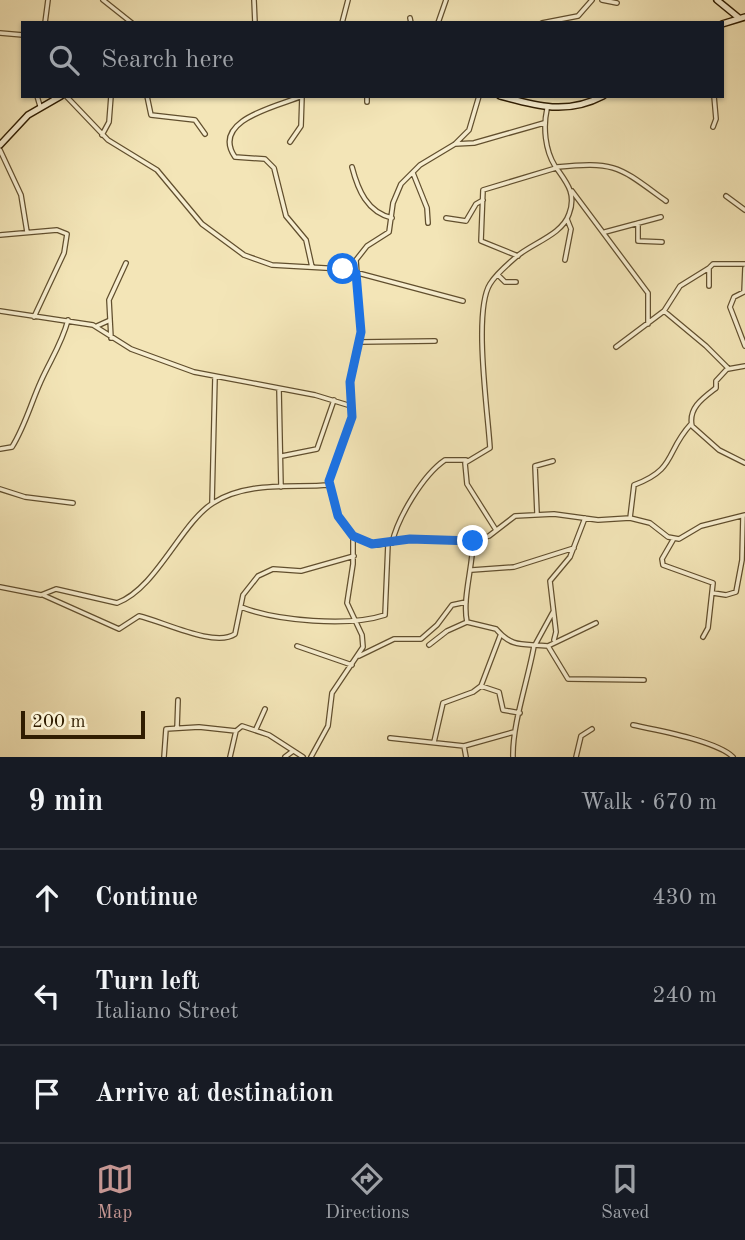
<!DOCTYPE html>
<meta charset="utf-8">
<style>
:root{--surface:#171b24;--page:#20242c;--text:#f1f3f6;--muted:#9ea1a6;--line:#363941;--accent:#c59692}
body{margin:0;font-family:"Old Standard TT",serif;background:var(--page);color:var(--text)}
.scale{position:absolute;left:21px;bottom:18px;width:124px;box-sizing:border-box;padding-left:7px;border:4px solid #301d01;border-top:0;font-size:19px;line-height:24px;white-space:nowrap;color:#301d01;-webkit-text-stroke:5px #f7eed0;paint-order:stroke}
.stop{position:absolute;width:21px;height:21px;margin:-16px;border:5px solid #1a73e8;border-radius:50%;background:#fff}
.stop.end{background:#1a73e8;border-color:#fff;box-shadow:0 2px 7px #0008}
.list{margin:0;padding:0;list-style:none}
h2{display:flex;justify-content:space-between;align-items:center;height:91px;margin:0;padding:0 28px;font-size:30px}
h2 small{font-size:23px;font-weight:400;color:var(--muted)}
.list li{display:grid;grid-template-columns:46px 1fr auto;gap:21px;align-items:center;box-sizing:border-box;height:98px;padding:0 28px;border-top:2px solid var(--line)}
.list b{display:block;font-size:26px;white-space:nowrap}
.list p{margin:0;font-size:23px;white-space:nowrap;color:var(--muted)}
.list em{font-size:23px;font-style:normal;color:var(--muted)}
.icon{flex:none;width:38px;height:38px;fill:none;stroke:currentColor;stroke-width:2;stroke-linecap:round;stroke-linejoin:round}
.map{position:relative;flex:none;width:745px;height:757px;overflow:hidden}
.search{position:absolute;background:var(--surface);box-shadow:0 2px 5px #0004;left:21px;right:21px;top:21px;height:77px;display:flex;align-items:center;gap:18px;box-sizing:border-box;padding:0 24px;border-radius:0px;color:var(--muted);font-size:26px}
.sheet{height:385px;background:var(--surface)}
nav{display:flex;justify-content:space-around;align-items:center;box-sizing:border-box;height:98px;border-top:2px solid var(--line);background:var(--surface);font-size:19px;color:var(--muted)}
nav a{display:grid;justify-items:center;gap:4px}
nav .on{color:var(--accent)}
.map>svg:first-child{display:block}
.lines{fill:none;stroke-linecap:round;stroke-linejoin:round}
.street-casing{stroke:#614f2e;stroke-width:6}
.secondary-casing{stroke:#301d01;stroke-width:8}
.street{stroke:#f7eed0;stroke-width:3.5}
.secondary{stroke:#f7eed0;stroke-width:5}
.route{stroke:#1a73e8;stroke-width:9}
</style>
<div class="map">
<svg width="745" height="757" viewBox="0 0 745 757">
<rect width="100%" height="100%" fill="#f3e5b7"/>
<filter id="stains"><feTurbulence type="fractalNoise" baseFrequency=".00286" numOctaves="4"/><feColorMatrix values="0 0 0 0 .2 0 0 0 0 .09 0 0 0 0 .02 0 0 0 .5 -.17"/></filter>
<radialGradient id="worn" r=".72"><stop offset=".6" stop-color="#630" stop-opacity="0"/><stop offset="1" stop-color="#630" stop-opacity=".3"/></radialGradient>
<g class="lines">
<defs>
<path id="street" d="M 103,0 L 132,23
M 254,0 L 255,23
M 602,0 L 617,3
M 410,18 L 411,23
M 45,23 L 48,0
M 342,23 L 348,0
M 438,23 L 446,0
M 542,23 L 578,16 L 592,0
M 0,33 L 23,35
M 37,96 L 40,106
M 66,96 L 108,140 L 157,170 L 202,224 L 244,255 L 272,265 L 343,269 L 463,301
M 147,96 L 151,115 L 195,120 L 205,134
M 302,96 C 283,105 209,119 235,157 L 265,159 L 274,168 L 286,216 L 306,240 L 312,267
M 479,96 L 469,130 L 455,144 L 420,165 L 401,184 L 393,203 L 389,232 L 367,246 L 356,260 L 361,332 L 350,382 L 352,417 L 329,481 L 338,515 L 353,536 L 377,545 L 410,539 L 473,541 L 489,536 L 515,516 L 554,514 L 598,520 L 630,518 L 650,523 L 668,537 L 679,539 L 701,526 L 745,515
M 367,102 L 367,96
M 713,127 L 716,119 L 714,96
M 102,135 L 109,122 L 111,96
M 290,142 L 301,126 L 302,96
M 455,144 L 474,143 L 544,123
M 0,150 L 21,195 L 27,232
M 352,167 C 358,190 367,212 392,218
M 557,167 C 617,161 619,167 666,201
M 413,173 L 427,208 L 428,223
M 572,191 L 648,293 L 648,324
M 726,196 L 745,210
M 446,218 L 466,221 L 476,204 L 483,200
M 638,223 L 638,241 L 662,242
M 605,232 L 661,217
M 0,235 L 57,230 L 67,234 L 64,253 L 34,317
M 518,256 L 481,241 L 483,190 L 556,168
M 565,260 L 571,229 L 567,219
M 745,268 L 744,292 L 734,297 L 730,307 L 745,346
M 498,275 L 505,282 L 516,282
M 709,286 L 709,268 L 713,264 L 745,264
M 0,311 L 93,325 L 131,349 L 194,372 L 315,395 L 351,406
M 664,311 L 706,346 L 728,368 L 716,381 L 716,388 C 703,398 688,408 692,426 L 719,450 L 745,463
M 97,326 L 108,321
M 111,338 L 109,300 L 126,263
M 360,342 L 435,341
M 616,347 L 664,311 L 680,286 L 709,268
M 728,369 L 745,366
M 279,389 L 281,487
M 0,449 L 12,447 C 25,426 31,403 41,381 C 51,359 62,343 68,320
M 282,456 L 317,449 L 334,400
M 0,489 L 25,497 L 73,503
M 212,503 L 215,377
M 537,513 L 535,466 L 553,461
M 630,518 L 634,485 C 677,469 665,452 691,424
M 496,530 L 467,484 L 465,463 L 490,448 C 488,413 473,311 490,284 C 496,274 507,265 516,257 C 532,243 562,235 569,214 C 577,193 566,182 555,166 C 545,150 543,127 547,109
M 673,540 L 662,559 L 663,565 L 713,583 L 708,628 L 703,637
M 473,541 C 473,566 462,599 467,622 L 496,629 C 513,649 524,643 548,646 L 568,679 L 644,680
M 392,543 C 398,517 423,475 445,460 L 466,460
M 472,570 L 514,567 L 574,548
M 0,587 L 41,595 L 56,589 L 117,603 C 156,589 181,523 213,503 C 247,481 291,488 329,485
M 713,593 L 726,595 L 736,592 L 742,560 L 743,516
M 43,595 L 119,629 L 139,616 C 162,621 215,648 235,634 L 243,595 L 258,576 L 273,569 L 301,571 L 354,556
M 241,607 C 277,621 349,627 385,615 L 388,544
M 554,640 L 556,632 L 550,581 L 570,557 L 585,518
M 429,645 L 447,631 L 467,622
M 535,645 L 553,612
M 297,646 L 352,665
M 548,646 L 596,623
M 359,656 L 394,639 L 421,639 L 437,625 L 452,605 L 466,602
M 481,686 L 499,692 L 503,710 L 520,713
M 633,725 C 657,730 717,741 733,757
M 177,728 L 178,700
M 256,729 L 265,709
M 390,738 L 464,746 L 466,757
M 434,742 L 443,703 L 473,692 L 481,686 L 500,636
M 464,746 L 514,732
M 164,757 L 166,729 L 199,727 L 236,731
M 230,757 L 236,731 L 242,726 L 269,735 L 303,757
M 285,757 L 293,751
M 311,757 L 328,726 L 332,693 L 363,647 L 362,635 L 347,603 L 353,564 L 353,536
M 513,757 C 512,725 528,680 534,646
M 576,757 L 581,736 L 592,729"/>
<path id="secondary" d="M 717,0 L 739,18
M 722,24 L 745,17
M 500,96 C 536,106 567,115 603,96
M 0,145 L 28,115 L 61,96"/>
</defs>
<use href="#street" class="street-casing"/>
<use href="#secondary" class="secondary-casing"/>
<use href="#street" class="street"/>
<use href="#secondary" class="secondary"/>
</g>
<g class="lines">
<path class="route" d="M 343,269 L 356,273 L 361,332 L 350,382 L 352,417 L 329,481 L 338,516 L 353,536 L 372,544 L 410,539 L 473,541"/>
</g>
<rect width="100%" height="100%" filter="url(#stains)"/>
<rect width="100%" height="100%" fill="url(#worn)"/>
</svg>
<div class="scale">200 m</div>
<div class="stop" style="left:343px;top:269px"></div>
<div class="stop end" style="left:473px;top:541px"></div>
<div class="search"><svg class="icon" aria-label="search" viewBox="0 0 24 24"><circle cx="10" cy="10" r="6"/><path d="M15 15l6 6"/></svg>Search here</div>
</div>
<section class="sheet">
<h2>9 min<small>Walk · 670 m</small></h2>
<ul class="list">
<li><svg class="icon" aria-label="ahead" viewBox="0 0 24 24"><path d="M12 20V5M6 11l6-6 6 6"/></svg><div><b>Continue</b></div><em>430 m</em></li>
<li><svg class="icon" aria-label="left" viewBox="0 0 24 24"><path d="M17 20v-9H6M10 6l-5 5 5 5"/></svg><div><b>Turn left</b><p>Italiano Street</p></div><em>240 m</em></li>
<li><svg class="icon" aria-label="arrive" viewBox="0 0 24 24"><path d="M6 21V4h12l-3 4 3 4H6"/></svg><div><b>Arrive at destination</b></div></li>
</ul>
</section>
<nav>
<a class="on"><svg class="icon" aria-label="map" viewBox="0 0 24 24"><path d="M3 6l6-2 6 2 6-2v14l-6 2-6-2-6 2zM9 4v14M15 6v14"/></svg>Map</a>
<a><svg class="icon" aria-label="directions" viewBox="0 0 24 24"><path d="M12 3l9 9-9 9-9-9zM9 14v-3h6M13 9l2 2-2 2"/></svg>Directions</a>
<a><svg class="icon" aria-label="saved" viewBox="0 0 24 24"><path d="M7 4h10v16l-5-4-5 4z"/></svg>Saved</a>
</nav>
